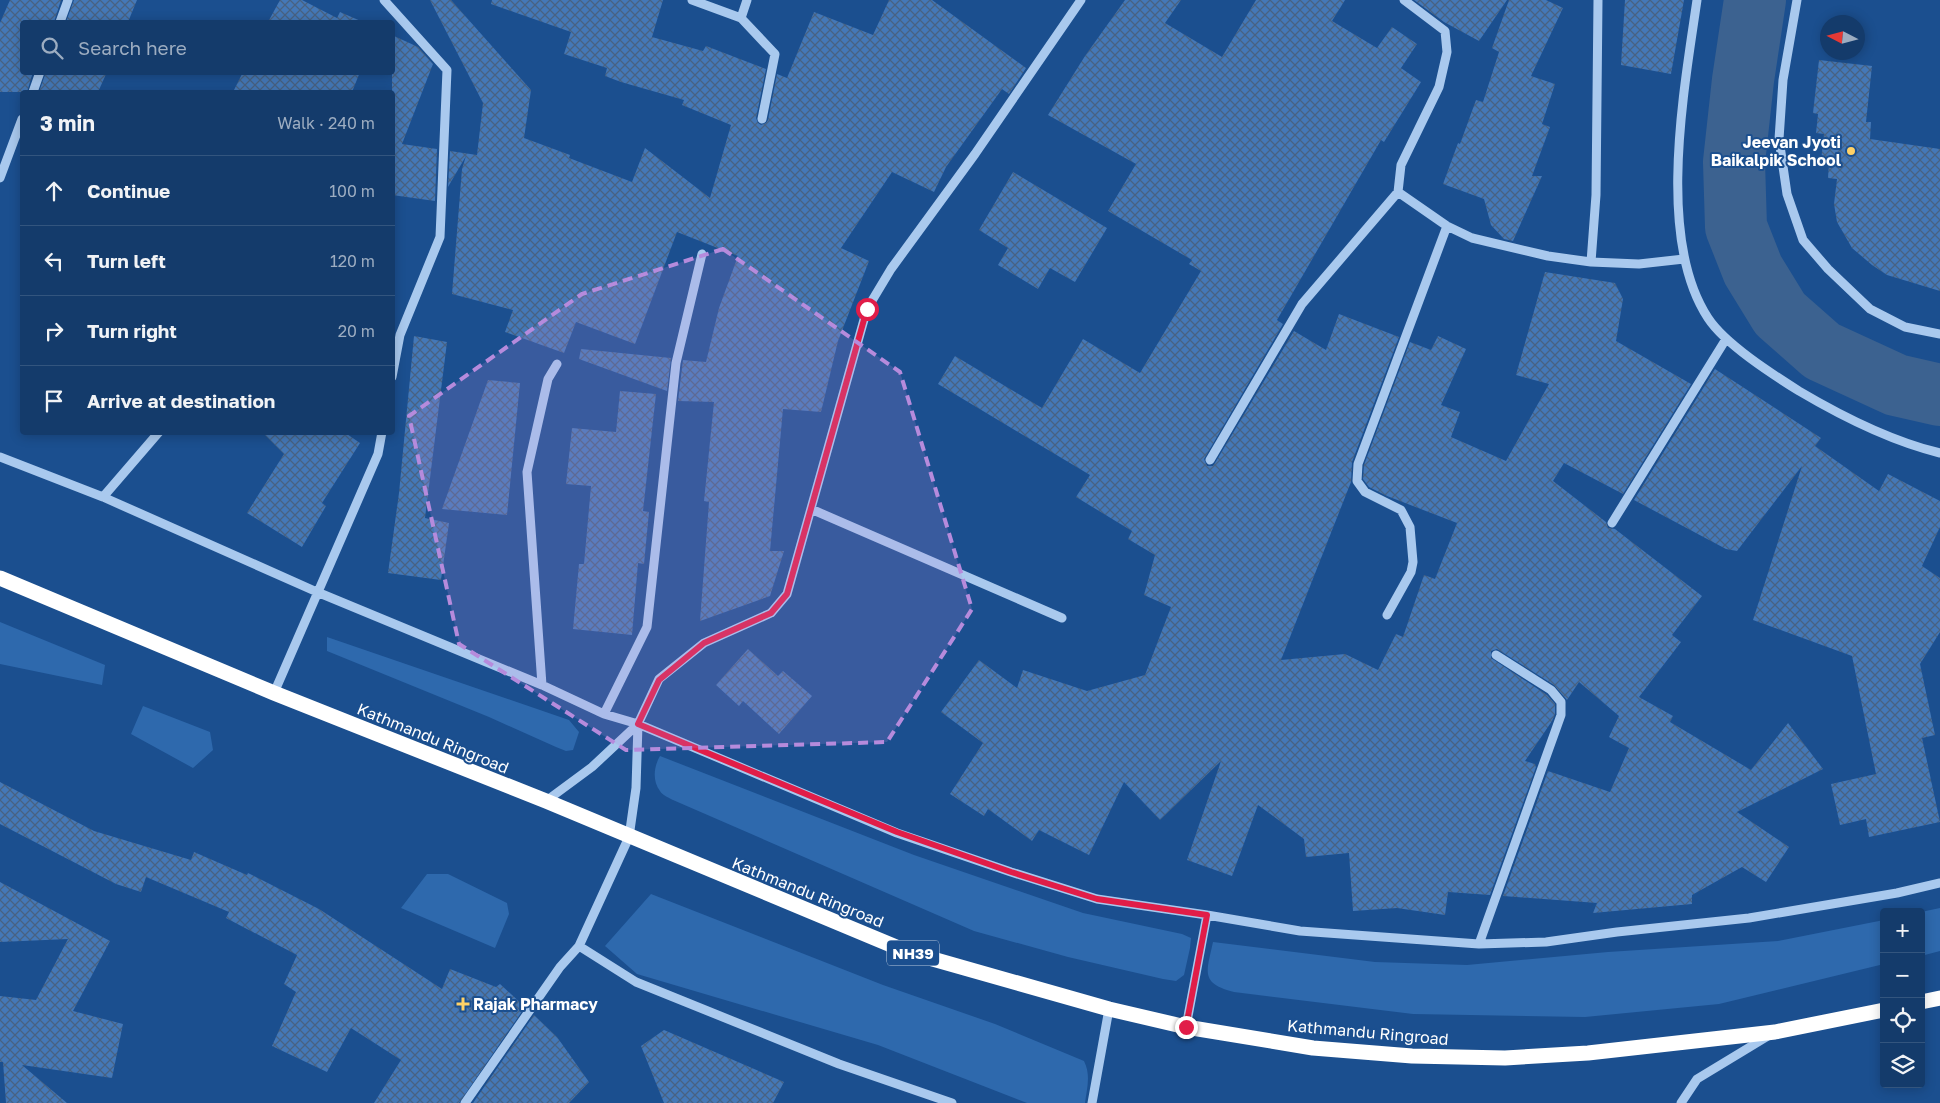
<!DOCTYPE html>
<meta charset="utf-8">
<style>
:root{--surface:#143b6b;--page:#214673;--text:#f1f3f6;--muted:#9dadc1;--line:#33557e}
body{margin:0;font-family:"Golos Text",sans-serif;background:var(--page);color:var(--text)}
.controls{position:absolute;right:15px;bottom:15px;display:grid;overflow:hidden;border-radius:5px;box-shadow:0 2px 12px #0003}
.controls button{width:45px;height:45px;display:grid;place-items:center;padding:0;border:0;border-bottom:1px solid var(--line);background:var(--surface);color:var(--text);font:25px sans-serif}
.compass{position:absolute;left:1820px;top:15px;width:45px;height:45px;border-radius:50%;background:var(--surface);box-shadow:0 2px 12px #0003;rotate:276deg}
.stop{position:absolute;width:15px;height:15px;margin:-11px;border:4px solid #e11d48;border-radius:50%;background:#fff}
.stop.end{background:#e11d48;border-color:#fff;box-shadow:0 1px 5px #0008}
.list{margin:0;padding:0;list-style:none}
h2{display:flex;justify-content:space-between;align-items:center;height:65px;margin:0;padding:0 20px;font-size:21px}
h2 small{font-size:16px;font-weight:400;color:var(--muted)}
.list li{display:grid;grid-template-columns:32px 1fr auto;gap:15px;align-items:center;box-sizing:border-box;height:70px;padding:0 20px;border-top:1px solid var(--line)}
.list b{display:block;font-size:19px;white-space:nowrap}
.list em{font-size:16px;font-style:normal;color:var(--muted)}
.icon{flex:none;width:28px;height:28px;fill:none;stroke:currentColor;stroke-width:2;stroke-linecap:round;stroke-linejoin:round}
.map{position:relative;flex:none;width:1940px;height:1103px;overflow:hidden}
.search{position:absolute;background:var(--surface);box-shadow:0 2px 12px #0003;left:20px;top:20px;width:375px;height:55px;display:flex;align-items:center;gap:12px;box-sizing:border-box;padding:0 18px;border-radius:5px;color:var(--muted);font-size:19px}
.panel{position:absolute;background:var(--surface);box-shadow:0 2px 12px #0003;left:20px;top:90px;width:375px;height:345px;border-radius:5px}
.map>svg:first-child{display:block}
.green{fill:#2e69ad}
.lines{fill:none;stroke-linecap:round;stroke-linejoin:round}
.river{stroke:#3c6290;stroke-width:62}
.building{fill:url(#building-cross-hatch)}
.minor{stroke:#a9c9ee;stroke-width:9}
.highway{stroke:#fff;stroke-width:15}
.route{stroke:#e11d48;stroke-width:6}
.marked{fill:#b68bdc;fill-opacity:0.2;stroke:#b68bdc;stroke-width:4;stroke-dasharray:10 6;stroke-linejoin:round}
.poi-dot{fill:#ffd166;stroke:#1b4f8f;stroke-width:2}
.labels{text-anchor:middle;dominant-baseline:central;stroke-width:4;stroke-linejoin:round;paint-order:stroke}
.shield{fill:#1b4f8f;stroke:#bbcadd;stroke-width:1}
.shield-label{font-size:15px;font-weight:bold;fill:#fff}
.poi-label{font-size:16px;font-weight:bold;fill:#fff;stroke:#1b4f8f;text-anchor:end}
.street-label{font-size:16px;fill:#fff;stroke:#1b4f8f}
</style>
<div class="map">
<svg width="1940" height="1103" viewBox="0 0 1940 1103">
<defs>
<pattern id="building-cross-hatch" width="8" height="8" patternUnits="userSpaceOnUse" patternTransform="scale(1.25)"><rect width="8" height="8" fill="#4478b7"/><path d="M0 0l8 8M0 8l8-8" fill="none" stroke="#486282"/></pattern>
</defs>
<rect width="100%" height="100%" fill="#1b4f8f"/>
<path class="green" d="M 0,622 L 105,665 L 102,685 L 0,664 Z
M 327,637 L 569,720 L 579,732 L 573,750 L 566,751 L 556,747 L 489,717 L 327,651 Z
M 143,706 L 210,732 L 213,750 L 193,768 L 131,734 Z
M 660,756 L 914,855 L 1083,913 L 1182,934 L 1191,938 L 1190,948 L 1184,975 L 1176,981 L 1163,979 L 1068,957 L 974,931 L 673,800 C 669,798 662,795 660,791 C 652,781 654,766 660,756 Z
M 427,874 L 448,874 L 507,903 L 509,914 L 495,948 L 401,908 Z
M 651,894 L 883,985 L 995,1024 L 1084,1061 C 1091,1075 1087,1088 1085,1103 L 1027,1103 L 878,1045 L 637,974 L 605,946 Z
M 1940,908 L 1940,951 L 1921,956 L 1921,912 Z
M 1884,920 L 1884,964 L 1719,1004 L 1585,1017 L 1413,1014 L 1234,992 C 1199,983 1207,971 1213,942 L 1375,962 L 1467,965 L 1608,952 L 1778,941 Z"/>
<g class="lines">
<path class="river" d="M 1755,0 L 1743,80 L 1734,162 L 1736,227 L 1753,270 L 1780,314 L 1822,351 L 1896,385 L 1940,395"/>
</g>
<path class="building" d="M 10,0 L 61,0 L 54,22 L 22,22 L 22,72 L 33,72 L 27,92 L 0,92 L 0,23 Z
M 74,0 L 137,0 L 128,22 L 66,22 Z
M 280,0 L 302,0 L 337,18 L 340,12 L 363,22 L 268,22 Z
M 430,0 L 451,0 L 531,90 L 524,138 L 570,155 L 569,158 L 632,182 L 645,148 L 710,198 L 731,125 L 682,105 L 684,100 L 621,82 L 605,76 L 607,68 L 564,54 L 571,32 L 491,4 L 492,0 L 663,0 L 652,37 L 703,51 L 706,46 L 766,69 L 756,118 L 758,123 L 761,125 L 766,123 L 768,120 L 777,74 L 787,78 L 814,12 L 873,35 L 889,0 L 932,0 L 1026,68 L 1009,94 L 1002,89 L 946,167 L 934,192 L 892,172 L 841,248 L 869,261 L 838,341 L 821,412 L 783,409 L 770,551 L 784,551 L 770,596 L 700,621 L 709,502 L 704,501 L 714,402 L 678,401 L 683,360 L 706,362 L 719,308 L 738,256 L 677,232 L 635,344 L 576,322 L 564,353 L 505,332 L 513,310 L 452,294 L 462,169 L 466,156 L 448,187 L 450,151 L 477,155 L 483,103 Z
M 1125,0 L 1181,0 L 1165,23 L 1222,57 L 1256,0 L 1345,0 L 1332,21 L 1377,48 L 1392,27 L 1417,44 L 1401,68 L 1421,82 L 1384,142 L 1381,140 L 1277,320 L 1283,324 L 1204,459 L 1207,466 L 1213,466 L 1215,463 L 1294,331 L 1326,350 L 1339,314 L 1399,337 L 1352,462 L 1351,482 L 1281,660 L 1345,654 L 1378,670 L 1396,634 L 1403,637 L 1424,575 L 1435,579 L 1457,523 L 1387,496 L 1369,487 L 1363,479 L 1364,465 L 1410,342 L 1431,350 L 1438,336 L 1466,349 L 1441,405 L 1460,412 L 1451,437 L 1506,461 L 1549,384 L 1516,375 L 1545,272 L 1615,283 L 1623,299 L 1616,341 L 1691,384 L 1623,494 L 1564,463 L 1553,481 L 1606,522 L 1608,528 L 1615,529 L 1702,596 L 1672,635 L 1681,642 L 1639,697 L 1673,716 L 1670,722 L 1751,770 L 1788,723 L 1823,769 L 1737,812 L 1789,847 L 1766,882 L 1742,867 L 1692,895 L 1692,904 L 1593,913 L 1597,903 L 1503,896 L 1548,771 L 1610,792 L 1629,748 L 1609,737 L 1619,716 L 1579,682 L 1567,700 L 1554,685 L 1497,649 L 1491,651 L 1491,658 L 1547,695 L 1555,704 L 1555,714 L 1552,721 L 1525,761 L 1535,764 L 1536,767 L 1490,895 L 1448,892 L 1445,915 L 1397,908 L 1353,911 L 1349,853 L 1306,857 L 1304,839 L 1258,805 L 1232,876 L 1187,860 L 1221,761 L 1160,820 L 1124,782 L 1089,855 L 1039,830 L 1032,841 L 988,809 L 984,816 L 950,794 L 983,743 L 941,712 L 979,660 L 1017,688 L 1023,670 L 1087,691 L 1145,675 L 1171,607 L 1144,595 L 1155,555 L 1128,539 L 1132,531 L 1076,497 L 1090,475 L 938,384 L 955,356 L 1042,408 L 1083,339 L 1140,373 L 1201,271 L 1189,264 L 1192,260 L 1108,211 L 1136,164 L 1048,115 L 1085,56 Z
M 1414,0 L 1507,0 L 1479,41 L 1444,22 Z
M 1509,0 L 1546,0 L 1563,8 L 1531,76 L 1555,84 L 1542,124 L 1550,127 L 1532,176 L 1542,176 L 1513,241 L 1504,239 L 1491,225 L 1484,199 L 1443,184 L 1458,143 L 1460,144 L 1476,100 L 1483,102 L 1499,52 L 1492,48 Z
M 1625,0 L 1684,0 L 1671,74 L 1621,65 Z
M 392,35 L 418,47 L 433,64 L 402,144 L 437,149 L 435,201 L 392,195 Z
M 1819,60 L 1872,66 L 1866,122 L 1871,122 L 1870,139 L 1940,149 L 1940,291 L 1887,275 L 1872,265 L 1852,248 L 1837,222 L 1834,204 L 1837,179 L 1828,178 L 1829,162 L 1821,161 L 1824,134 L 1816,133 L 1818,114 L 1813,113 Z
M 46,72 L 107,72 L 98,92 L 39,92 Z
M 243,72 L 360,72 L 352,92 L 233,92 Z
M 1013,172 L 1107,228 L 1075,282 L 1050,268 L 1038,289 L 998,265 L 1008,248 L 979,230 Z
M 414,336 L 447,342 L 425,518 L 449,523 L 441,580 L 388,573 L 399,493 Z
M 581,349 L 671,358 L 667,391 L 579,359 Z
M 1715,369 L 1821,438 L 1815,446 L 1879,491 L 1888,474 L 1940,501 L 1940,527 L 1922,566 L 1940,578 L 1940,632 L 1920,664 L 1935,735 L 1922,738 L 1940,822 L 1869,837 L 1866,819 L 1840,825 L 1831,784 L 1876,774 L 1852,656 L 1753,620 L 1802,466 L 1737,551 L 1726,549 L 1634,500 Z
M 488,380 L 520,383 L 507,515 L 442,509 Z
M 620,391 L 656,394 L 643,511 L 649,512 L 644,564 L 638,563 L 632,635 L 573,629 L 579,564 L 584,564 L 591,486 L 566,484 L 572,428 L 616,432 Z
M 262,432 L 344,432 L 360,443 L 322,503 L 326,506 L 302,547 L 247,513 L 284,454 Z
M 748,649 L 778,676 L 783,671 L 812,696 L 779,734 L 743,701 L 739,706 L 716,685 Z
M 0,782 L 94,831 L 191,860 L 194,852 L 247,875 L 248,873 L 319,909 L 442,989 L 450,969 L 496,987 L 500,984 L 525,1007 L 459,1103 L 374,1103 L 401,1060 L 351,1028 L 327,1072 L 272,1046 L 296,992 L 284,984 L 297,955 L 226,918 L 229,912 L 146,877 L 141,892 L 116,884 L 0,824 Z
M 0,882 L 110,941 L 73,1011 L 123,1024 L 112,1078 L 22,1065 L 67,1103 L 6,1103 L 3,1062 L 0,1062 L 0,996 L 36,1000 L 68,939 L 0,942 Z
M 534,1015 L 557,1037 L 589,1082 L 569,1103 L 473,1103 Z
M 664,1030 L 784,1082 L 773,1103 L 664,1103 L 641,1046 Z"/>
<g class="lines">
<path class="minor" d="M 384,0 L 447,70 L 440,237 L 400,335 L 392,377
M 692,0 L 741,18 L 747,0
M 1404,0 L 1445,31 L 1447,52 L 1439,87 L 1401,165 L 1398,192 L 1447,226 L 1472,238 L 1548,256 L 1591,262 L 1639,264 L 1684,259
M 1697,0 C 1684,90 1656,239 1708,318 C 1725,344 1772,374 1799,391 C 1843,417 1890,441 1940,453
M 1797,0 L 1783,80 L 1779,139 L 1787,194 L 1803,240 L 1828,269 L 1870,309 L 1905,327 L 1940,334
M 741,18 L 775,54 L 762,119
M 60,22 L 68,0
M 33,92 L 40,72
M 0,178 L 22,119
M 1591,262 L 1596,195 L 1598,0
M 0,457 L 103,497 L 317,592 L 542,685 L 604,714 L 638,724 L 897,833 L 1011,872 L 1097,899 L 1207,915 L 1300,931 L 1479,944 L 1546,942 L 1617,932 L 1749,918 L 1897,893 L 1940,883
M 1210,460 L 1302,304 L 1398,192
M 103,497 L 159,432
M 811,509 L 1062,618
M 1612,523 L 1726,339
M 1387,615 L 1411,572 L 1413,562 L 1410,527 L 1401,510 L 1365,492 L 1357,481 L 1358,464 L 1447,226
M 542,685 L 527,472 L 548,379 L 557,364
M 274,693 L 378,454 L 382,432
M 604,714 L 647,627 L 676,363 L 702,254
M 546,801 L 592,767 L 638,724 L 659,679 L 704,643 L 771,613 L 787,594 L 867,309 L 891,269 L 975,154 L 1081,0
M 1479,944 L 1561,715 L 1561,702 L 1551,690 L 1496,655
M 579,946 L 636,982 L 839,1064 L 952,1103
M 1186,1027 L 1207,915
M 465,1103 L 560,967 L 579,946 L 629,837 L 636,788 L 638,724
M 1092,1103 L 1109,1009
M 1681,1103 L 1697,1079 L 1768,1036"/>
<path class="highway" d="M 0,578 L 274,693 L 546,801 L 908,952 L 1109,1009 L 1186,1027 L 1313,1048 L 1412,1056 L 1505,1058 L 1588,1053 L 1775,1032 L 1884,1010
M 1921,1002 L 1940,998"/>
</g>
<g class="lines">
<path class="route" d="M 867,309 L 787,594 L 771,613 L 704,643 L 659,680 L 638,724 L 897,832 L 1011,872 L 1097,899 L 1207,915 L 1186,1027"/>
</g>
<path class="marked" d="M 723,249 L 900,372 L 972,609 L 887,742 L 626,750 L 459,644 L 409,416 L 582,294 Z"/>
<g class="poi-dot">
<circle cx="1851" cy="151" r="5"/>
<path d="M460.5 996.5h5v5h5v5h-5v5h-5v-5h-5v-5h5z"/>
</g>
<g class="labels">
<rect class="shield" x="887" y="940.5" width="52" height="25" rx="4"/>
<g class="shield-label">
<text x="913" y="953">NH39</text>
</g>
<g class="poi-label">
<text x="1841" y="142">Jeevan Jyoti<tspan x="1841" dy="18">Baikalpik School</tspan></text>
<text x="473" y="1004" text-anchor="start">Rajak Pharmacy</text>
</g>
<g class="street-label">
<text transform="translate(433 738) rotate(22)">Kathmandu Ringroad</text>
<text transform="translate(808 892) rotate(22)">Kathmandu Ringroad</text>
<text transform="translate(1368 1032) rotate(5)">Kathmandu Ringroad</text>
</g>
</g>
</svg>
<div class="controls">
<button>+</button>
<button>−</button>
<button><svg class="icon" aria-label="locate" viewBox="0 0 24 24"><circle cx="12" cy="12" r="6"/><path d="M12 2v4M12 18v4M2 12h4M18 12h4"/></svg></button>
<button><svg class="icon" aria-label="layers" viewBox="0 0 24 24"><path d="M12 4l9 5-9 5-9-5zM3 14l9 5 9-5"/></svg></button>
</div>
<svg class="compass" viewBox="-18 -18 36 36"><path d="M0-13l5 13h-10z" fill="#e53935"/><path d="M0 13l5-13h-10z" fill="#9dadc1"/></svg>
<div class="stop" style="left:867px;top:309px"></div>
<div class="stop end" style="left:1186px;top:1027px"></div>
<div class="search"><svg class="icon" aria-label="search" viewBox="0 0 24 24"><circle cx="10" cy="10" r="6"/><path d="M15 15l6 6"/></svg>Search here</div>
<section class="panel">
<h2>3 min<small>Walk · 240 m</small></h2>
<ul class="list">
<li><svg class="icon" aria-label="ahead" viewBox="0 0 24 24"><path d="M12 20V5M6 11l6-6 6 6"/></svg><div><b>Continue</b></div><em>100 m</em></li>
<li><svg class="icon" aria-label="left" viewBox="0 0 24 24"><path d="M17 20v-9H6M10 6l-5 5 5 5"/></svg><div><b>Turn left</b></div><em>120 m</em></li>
<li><svg class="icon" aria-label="right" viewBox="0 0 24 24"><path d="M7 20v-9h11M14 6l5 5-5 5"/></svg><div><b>Turn right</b></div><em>20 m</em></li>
<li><svg class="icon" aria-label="arrive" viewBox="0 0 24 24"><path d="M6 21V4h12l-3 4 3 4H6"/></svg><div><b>Arrive at destination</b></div></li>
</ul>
</section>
</div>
